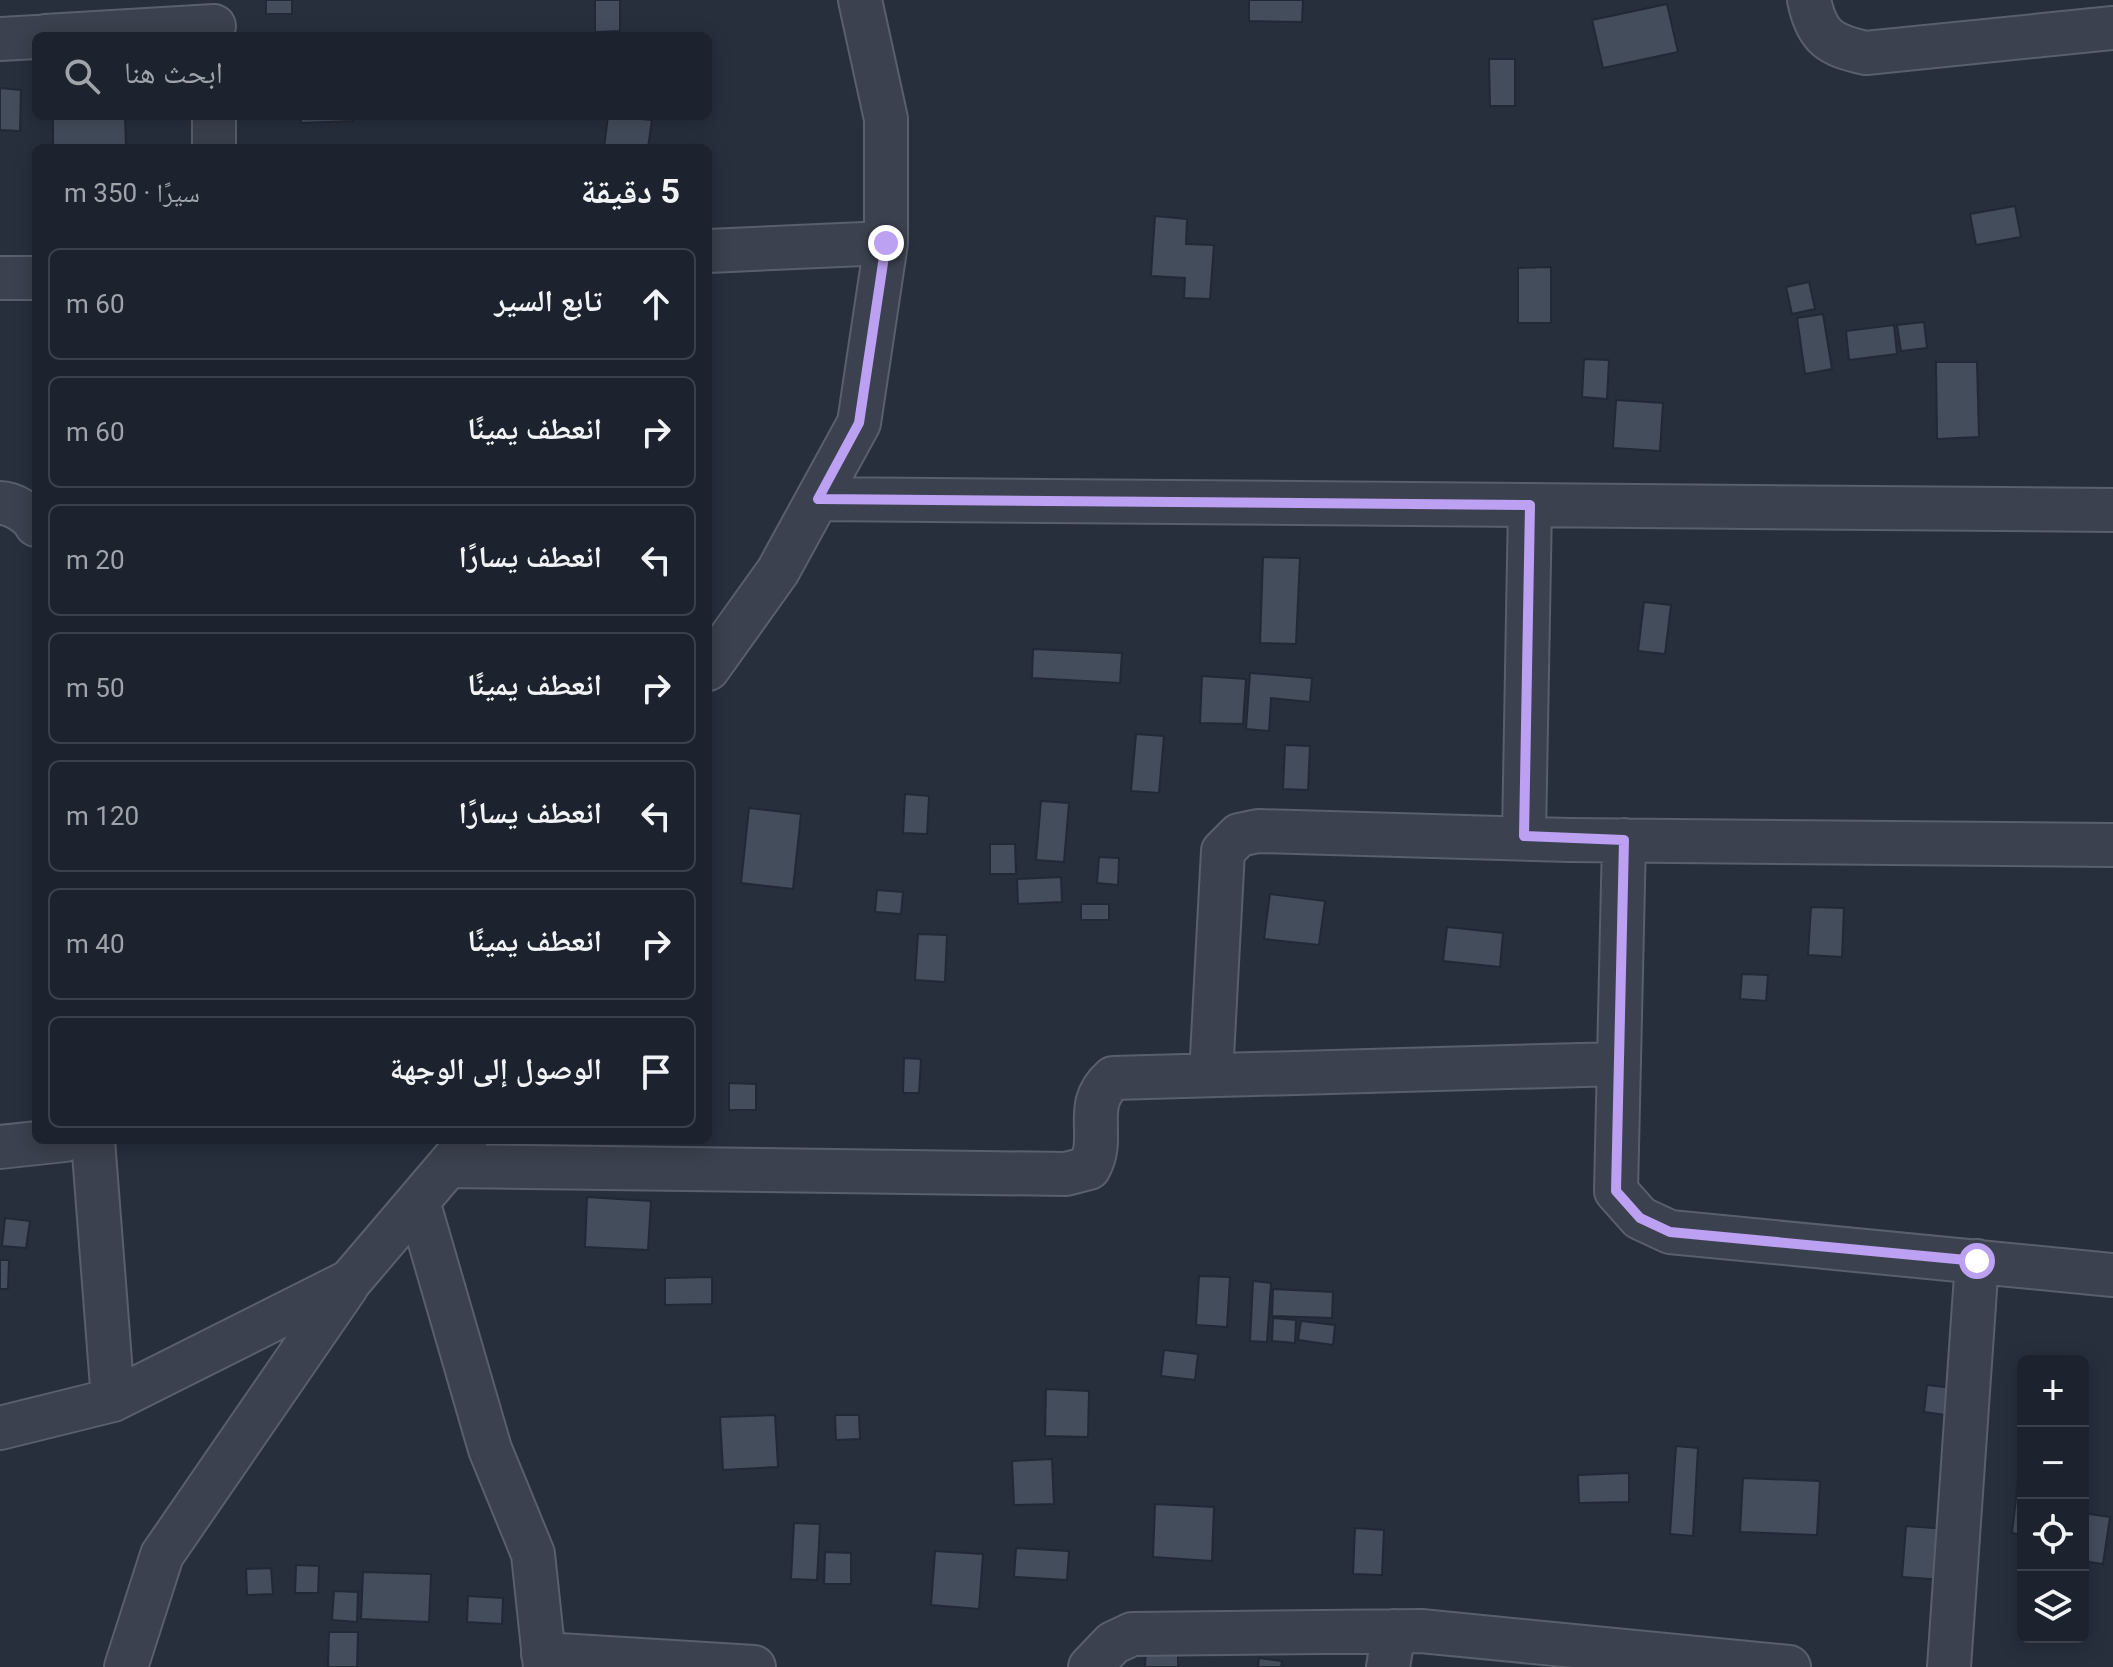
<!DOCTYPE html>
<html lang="ar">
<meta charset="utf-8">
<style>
:root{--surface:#1d232e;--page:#2a2f3a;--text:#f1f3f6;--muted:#a0a4aa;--line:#3b404a}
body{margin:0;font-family:Roboto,"Noto Naskh Arabic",sans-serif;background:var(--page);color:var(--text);direction:rtl}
.controls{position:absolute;right:24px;bottom:24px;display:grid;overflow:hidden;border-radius:12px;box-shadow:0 4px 20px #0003}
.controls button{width:72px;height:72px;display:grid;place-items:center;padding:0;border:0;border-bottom:2px solid var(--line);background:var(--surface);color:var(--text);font:40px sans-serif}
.stop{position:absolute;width:24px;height:24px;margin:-18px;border:6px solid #bca0f2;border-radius:50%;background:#fff}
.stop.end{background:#bca0f2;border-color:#fff;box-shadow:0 2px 8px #0008}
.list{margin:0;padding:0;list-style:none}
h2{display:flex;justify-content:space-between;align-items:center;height:104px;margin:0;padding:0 32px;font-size:34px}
h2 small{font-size:26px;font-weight:400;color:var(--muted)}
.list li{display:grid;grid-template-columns:52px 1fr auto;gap:24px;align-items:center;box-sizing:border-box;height:112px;margin:0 16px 16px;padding:0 16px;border:2px solid var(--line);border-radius:12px}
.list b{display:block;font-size:30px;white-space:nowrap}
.list em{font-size:26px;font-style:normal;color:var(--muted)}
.icon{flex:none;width:44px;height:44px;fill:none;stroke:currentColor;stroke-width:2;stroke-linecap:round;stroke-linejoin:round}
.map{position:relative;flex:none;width:2113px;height:1667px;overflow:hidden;direction:ltr}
.search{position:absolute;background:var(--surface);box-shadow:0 4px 20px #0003;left:32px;top:32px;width:680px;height:88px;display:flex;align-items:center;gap:20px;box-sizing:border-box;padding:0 28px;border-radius:12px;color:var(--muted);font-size:30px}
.panel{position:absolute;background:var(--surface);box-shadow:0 4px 20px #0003;left:32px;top:144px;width:680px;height:1000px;border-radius:12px;direction:rtl}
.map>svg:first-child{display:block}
.building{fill:#444d5c;stroke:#222835;stroke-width:2}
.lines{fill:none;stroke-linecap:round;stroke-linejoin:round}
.minor-casing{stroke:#595f6b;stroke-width:46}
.minor{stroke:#3b414e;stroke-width:42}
.route{stroke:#bca0f2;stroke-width:10}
</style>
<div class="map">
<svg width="2113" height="1667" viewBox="0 0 2113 1667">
<rect width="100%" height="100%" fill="#272f3d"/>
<path class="building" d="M 266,0 L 292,0 L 292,14 L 266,14 Z
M 595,0 L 620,0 L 620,31 L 595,32 Z
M 1249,0 L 1303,0 L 1302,22 L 1249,21 Z
M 1667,4 L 1678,52 L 1603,68 L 1592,20 Z
M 1489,59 L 1515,59 L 1515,106 L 1490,106 Z
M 0,88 L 21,90 L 20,131 L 0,130 Z
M 53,116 L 125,116 L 126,148 L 53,148 Z
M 301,116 L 353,116 L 353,121 L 301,123 Z
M 608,116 L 652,120 L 648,148 L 604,148 Z
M 2015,206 L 2021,237 L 1976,245 L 1970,214 Z
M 1155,216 L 1187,219 L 1186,244 L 1214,245 L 1210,299 L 1184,298 L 1185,278 L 1151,276 Z
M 1551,267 L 1551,323 L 1518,323 L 1518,268 Z
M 1809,282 L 1815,309 L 1792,314 L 1786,287 Z
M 1823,314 L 1832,369 L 1805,374 L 1797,318 Z
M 1924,322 L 1927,348 L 1901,351 L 1897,325 Z
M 1894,325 L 1897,354 L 1849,360 L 1846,331 Z
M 1584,359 L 1609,360 L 1607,399 L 1582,397 Z
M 1936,362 L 1977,362 L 1979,437 L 1937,439 Z
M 1616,400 L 1663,403 L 1660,451 L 1613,448 Z
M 1263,557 L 1300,558 L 1296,644 L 1260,643 Z
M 1644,602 L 1671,605 L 1665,654 L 1638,651 Z
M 1033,649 L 1122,653 L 1120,683 L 1032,678 Z
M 1250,673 L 1312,678 L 1310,702 L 1271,698 L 1269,731 L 1246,729 Z
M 1202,676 L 1246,679 L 1243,724 L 1200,723 Z
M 1136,734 L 1164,736 L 1159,793 L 1131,791 Z
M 1285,745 L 1310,746 L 1308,790 L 1283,789 Z
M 905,794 L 929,796 L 927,834 L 903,833 Z
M 1041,801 L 1069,803 L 1064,862 L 1036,860 Z
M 749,808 L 801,814 L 793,889 L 741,883 Z
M 990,844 L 1015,844 L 1016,874 L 990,874 Z
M 1099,857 L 1119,858 L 1118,885 L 1097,883 Z
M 1061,877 L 1062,902 L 1018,904 L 1017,879 Z
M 877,890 L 903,892 L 901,914 L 875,912 Z
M 1270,894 L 1325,901 L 1319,945 L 1264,939 Z
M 1081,904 L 1109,904 L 1109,920 L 1081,920 Z
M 1811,907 L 1844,908 L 1842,957 L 1808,955 Z
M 1447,927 L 1503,933 L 1500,967 L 1443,961 Z
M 918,934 L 947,935 L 945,982 L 915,980 Z
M 1742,974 L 1768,975 L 1766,1001 L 1740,999 Z
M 904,1058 L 921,1059 L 919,1093 L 903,1093 Z
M 729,1083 L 756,1084 L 756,1110 L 729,1110 Z
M 587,1197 L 651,1201 L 648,1250 L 585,1247 Z
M 5,1218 L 30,1221 L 26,1248 L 2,1246 Z
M 0,1260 L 9,1260 L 8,1289 L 0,1289 Z
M 1199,1276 L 1230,1277 L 1227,1327 L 1196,1325 Z
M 712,1277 L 712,1304 L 665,1305 L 665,1278 Z
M 1253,1281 L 1271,1283 L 1267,1342 L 1250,1341 Z
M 1273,1289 L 1333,1292 L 1332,1318 L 1272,1316 Z
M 1273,1318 L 1296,1320 L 1295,1343 L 1272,1341 Z
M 1301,1321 L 1335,1325 L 1333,1345 L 1298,1340 Z
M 1164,1350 L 1198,1354 L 1195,1380 L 1161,1376 Z
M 1927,1385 L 1971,1390 L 1967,1418 L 1924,1412 Z
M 1046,1389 L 1089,1391 L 1088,1437 L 1045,1436 Z
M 775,1415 L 778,1467 L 723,1470 L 720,1417 Z
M 835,1415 L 859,1415 L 860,1439 L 836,1440 Z
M 1676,1446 L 1698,1448 L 1693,1536 L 1670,1534 Z
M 1052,1459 L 1054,1504 L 1014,1505 L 1012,1461 Z
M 1629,1473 L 1629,1502 L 1579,1503 L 1578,1475 Z
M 2019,1473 L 2023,1473 L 2023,1535 L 2012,1533 Z
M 1743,1478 L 1820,1481 L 1817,1535 L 1740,1532 Z
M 1155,1504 L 1214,1507 L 1212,1561 L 1153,1557 Z
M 2083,1513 L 2110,1517 L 2103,1564 L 2083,1561 Z
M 794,1523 L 820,1524 L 817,1580 L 791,1579 Z
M 1906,1526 L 1948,1529 L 1944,1580 L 1902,1577 Z
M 1355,1528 L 1384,1530 L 1382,1575 L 1353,1574 Z
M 1016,1548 L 1069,1551 L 1067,1580 L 1014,1577 Z
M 935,1551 L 983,1554 L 979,1609 L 931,1605 Z
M 825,1552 L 851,1553 L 851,1584 L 824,1584 Z
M 296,1565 L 319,1566 L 318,1593 L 295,1593 Z
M 271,1568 L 273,1594 L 247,1595 L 246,1569 Z
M 363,1572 L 431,1574 L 429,1622 L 361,1619 Z
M 334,1591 L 358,1592 L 357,1622 L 332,1620 Z
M 468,1596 L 503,1598 L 502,1624 L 467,1622 Z
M 329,1632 L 358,1632 L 357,1667 L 328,1667 Z
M 1146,1646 L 1178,1646 L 1178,1667 L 1145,1667 Z
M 1259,1658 L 1282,1661 L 1281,1667 L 1258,1667 Z"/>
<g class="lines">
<defs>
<path id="minor" d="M 1809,0 C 1817,38 1830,45 1866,53 L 2113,28
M 45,36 L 214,26
M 0,39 L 36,37
M 214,148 L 214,116
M 708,251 L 886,243
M 0,278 L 36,278
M 818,499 L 2113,510
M 0,503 C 12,503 31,514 36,525
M 708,669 L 778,571 L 859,423 L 886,243 L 886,119 L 860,0
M 1524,836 L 1530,505
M 1624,840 L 1616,1191 L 1640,1218 L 1670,1232 L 2113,1275
M 1211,1075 L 1223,851 L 1239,835 L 1258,831 L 1569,840 L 2113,845
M 93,1140 L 113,1400
M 0,1147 L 65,1140
M 448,1166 L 1066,1174 L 1089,1168 C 1107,1136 1081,1106 1113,1078 L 1619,1064
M 418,1201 L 490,1449 L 533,1554 L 545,1667
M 0,1428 L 113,1400 L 350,1281 L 465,1146
M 543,1654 L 754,1667
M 126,1667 L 162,1555 L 347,1286
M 1090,1667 L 1113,1643 L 1132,1634 L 1421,1631 L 1789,1667
M 1388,1667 L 1394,1631
M 1949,1667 L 1977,1261"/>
</defs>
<use href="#minor" class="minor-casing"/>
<use href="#minor" class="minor"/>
</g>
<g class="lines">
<path class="route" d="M 886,243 L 859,423 L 818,499 L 1530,505 L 1524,836 L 1624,840 L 1616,1191 L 1640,1218 L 1670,1232 L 1977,1261"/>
</g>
</svg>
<div class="controls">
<button>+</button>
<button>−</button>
<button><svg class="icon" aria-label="locate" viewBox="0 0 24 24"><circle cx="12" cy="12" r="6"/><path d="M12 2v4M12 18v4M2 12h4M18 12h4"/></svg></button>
<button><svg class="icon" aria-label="layers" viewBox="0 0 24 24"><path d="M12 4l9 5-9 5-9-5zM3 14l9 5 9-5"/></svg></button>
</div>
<div class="stop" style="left:1977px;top:1261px"></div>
<div class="stop end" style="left:886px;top:243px"></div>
<div class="search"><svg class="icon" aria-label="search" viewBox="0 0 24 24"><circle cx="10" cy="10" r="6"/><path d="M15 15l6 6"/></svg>ابحث هنا</div>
<section class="panel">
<h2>5 دقيقة<small>سيرًا · 350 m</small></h2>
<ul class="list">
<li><svg class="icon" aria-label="ahead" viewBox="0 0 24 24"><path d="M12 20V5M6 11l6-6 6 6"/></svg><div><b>تابع السير</b></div><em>60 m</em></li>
<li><svg class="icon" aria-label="right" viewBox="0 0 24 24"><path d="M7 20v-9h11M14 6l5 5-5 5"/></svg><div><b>انعطف يمينًا</b></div><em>60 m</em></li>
<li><svg class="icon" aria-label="left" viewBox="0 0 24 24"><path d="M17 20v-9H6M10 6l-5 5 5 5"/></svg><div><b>انعطف يسارًا</b></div><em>20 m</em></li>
<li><svg class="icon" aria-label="right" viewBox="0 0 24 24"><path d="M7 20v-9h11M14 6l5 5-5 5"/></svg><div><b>انعطف يمينًا</b></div><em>50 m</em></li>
<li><svg class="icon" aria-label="left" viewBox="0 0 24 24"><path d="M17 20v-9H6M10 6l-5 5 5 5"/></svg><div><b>انعطف يسارًا</b></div><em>120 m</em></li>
<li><svg class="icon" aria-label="right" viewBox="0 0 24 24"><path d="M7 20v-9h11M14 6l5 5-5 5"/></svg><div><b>انعطف يمينًا</b></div><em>40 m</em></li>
<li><svg class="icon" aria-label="arrive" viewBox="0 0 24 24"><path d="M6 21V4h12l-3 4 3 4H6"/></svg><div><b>الوصول إلى الوجهة</b></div></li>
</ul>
</section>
</div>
